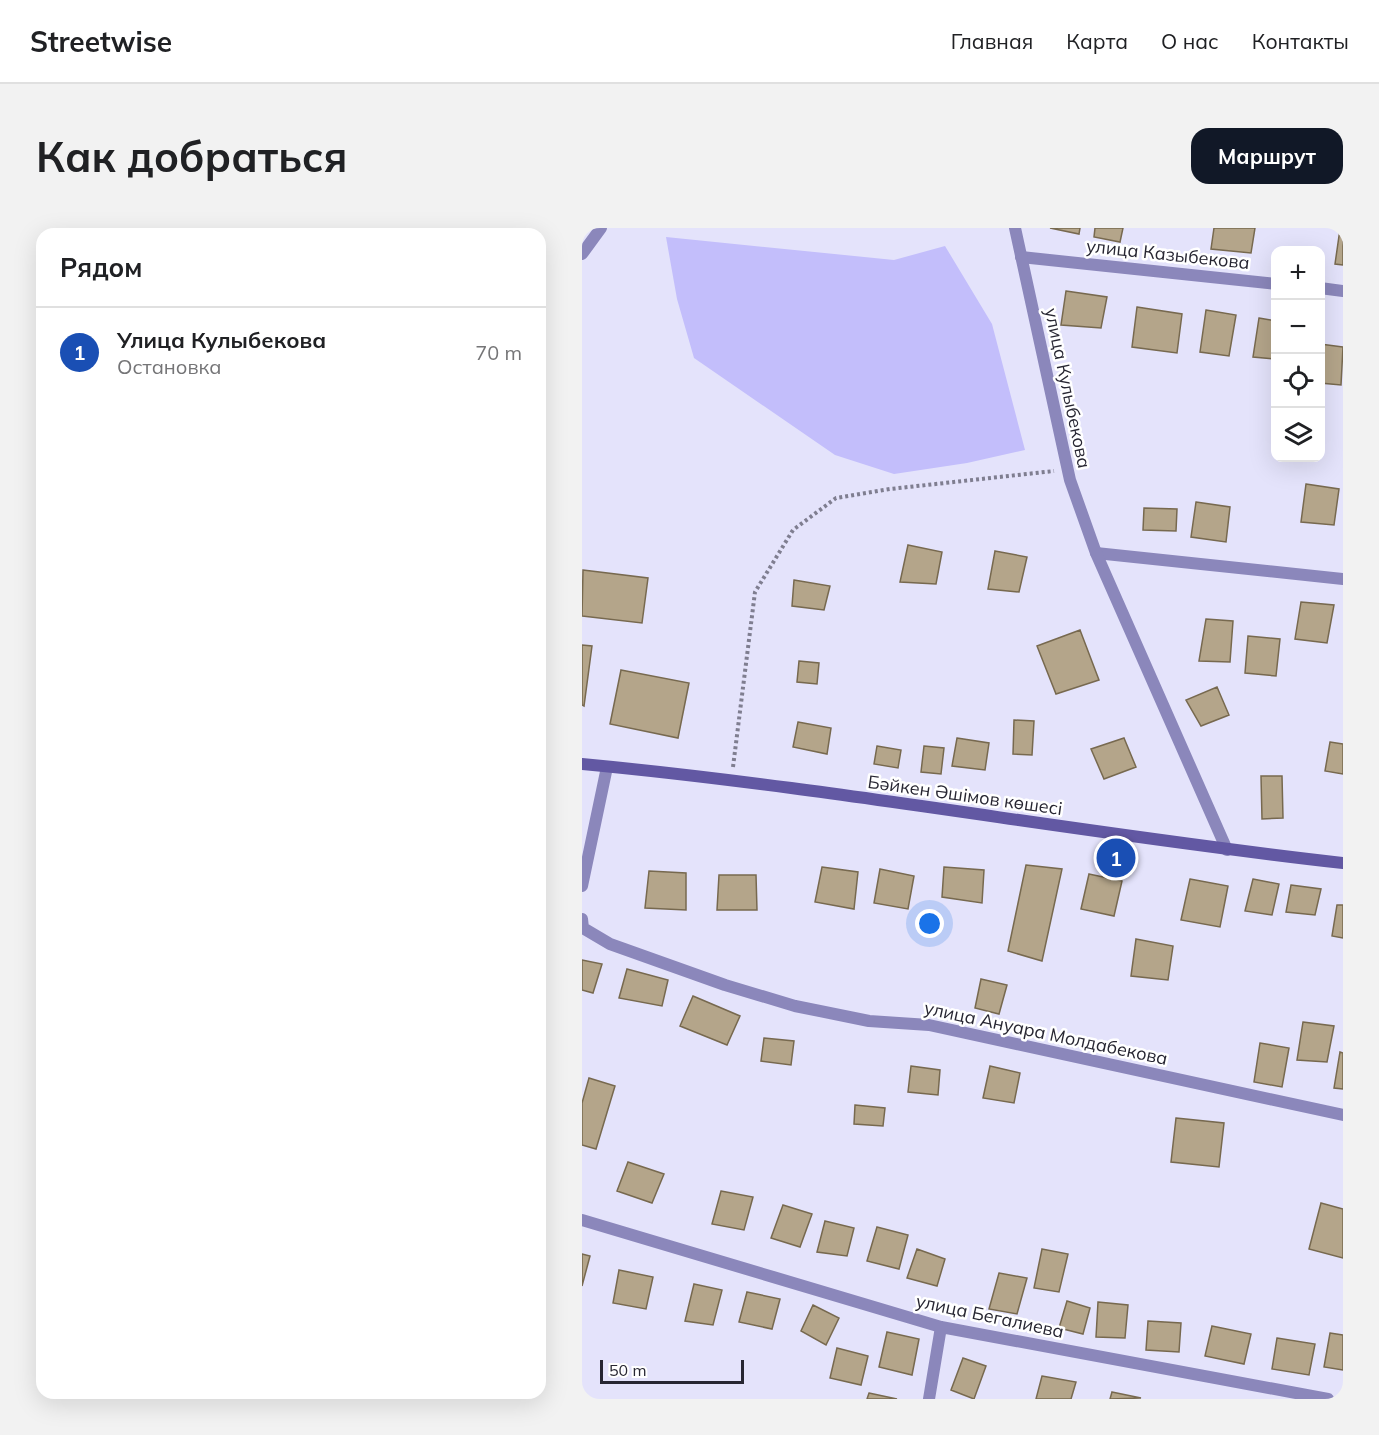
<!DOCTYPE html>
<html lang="ru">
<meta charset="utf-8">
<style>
:root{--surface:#fff;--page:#f2f2f2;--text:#202124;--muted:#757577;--line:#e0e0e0;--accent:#111827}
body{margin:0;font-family:Mulish,sans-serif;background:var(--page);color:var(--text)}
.controls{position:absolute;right:18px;top:18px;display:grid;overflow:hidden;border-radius:12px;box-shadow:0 6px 24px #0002}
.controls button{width:54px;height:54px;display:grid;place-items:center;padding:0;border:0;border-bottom:2px solid var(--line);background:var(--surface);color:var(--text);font:30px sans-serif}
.scale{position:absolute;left:18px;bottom:15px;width:144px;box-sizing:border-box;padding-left:6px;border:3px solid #272632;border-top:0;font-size:16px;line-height:21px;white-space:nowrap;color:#272632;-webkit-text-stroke:4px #fff;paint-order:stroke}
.you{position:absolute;left:348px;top:696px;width:21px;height:21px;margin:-15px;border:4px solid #fff;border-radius:50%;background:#1a73e8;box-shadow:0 0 0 9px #1a73e833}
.badge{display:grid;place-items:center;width:39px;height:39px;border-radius:50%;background:var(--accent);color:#fff;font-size:20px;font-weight:700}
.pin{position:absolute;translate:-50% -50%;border:3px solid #fff;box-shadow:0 2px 6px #0006}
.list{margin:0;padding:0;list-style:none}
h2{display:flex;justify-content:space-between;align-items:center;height:78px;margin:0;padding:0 24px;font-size:26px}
h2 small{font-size:20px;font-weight:400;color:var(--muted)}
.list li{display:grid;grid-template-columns:39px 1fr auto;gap:18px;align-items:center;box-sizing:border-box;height:90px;padding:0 24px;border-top:2px solid var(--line)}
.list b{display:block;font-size:22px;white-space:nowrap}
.list p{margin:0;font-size:20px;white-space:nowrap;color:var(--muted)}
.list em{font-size:20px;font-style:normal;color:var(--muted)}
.icon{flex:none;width:33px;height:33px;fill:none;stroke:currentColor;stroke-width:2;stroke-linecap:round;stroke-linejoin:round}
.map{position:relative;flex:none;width:761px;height:1171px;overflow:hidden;border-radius:18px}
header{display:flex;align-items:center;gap:36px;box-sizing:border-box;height:84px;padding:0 30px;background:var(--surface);border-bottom:2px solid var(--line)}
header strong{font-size:28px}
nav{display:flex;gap:33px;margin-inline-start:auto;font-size:21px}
.intro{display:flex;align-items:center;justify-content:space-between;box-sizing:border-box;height:144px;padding:0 36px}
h1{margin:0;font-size:42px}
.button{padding:15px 27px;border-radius:18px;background:var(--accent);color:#fff;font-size:21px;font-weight:700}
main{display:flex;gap:36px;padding:0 36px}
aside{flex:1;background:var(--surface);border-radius:18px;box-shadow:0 6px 24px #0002}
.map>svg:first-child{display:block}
.green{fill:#c3befb}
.building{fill:#b4a58a;stroke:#77694f;stroke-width:1.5}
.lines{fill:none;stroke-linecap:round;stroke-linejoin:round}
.path{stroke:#7f7e90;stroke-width:4;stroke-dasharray:3 3;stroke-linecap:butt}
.minor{stroke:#8b87bb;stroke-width:12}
.tertiary{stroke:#8b87bb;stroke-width:12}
.secondary{stroke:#6258a3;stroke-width:12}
.labels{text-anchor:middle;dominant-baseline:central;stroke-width:5;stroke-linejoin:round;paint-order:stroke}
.street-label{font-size:18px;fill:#272632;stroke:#fff}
</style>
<header>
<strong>Streetwise</strong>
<nav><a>Главная</a><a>Карта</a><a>О нас</a><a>Контакты</a></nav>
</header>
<div class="intro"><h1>Как добраться</h1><a class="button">Маршрут</a></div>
<main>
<aside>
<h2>Рядом<small></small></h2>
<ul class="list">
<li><span class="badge" style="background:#1a4fb4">1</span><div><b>Улица Кулыбекова</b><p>Остановка</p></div><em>70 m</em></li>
</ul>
</aside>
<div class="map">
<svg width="761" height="1171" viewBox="0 0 761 1171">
<rect width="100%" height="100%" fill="#e4e3fb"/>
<path class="green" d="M 84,9 L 312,32 L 363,18 L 410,96 L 443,222 L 385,235 L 312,246 L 253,227 L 112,130 L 95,71 Z"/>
<path class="building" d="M 468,0 L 498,0 L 497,6 Z
M 513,0 L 541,0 L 538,14 L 512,9 Z
M 632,0 L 673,0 L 669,25 L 629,21 Z
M 758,1 L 761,1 L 761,37 L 753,36 Z
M 484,63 L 525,69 L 519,100 L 479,97 Z
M 555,79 L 600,86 L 595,125 L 550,119 Z
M 624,82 L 654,87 L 647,128 L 618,124 Z
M 677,90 L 694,93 L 694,131 L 671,129 Z
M 738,116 L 761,119 L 759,157 L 738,155 Z
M 724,256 L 757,261 L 752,297 L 719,294 Z
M 614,274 L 648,279 L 644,314 L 609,309 Z
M 562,280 L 595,281 L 594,303 L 561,302 Z
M 326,317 L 360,324 L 354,356 L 318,354 Z
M 413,323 L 445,329 L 437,364 L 406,361 Z
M 1,342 L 66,350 L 60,395 L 0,388 Z
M 212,352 L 248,358 L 242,382 L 210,378 Z
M 719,374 L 752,377 L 745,415 L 713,411 Z
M 624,391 L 651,393 L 648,434 L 617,433 Z
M 498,402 L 517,452 L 474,466 L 455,418 Z
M 666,408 L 698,411 L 694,448 L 663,445 Z
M 0,417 L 10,418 L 2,478 L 0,477 Z
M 217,433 L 237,435 L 235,456 L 215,454 Z
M 39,442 L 107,455 L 96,510 L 28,496 Z
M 635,459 L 647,487 L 619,498 L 604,472 Z
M 432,492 L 452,493 L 450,527 L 431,526 Z
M 216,494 L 249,500 L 245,526 L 211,519 Z
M 375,510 L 407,515 L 403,542 L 370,538 Z
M 542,510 L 554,539 L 522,551 L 509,521 Z
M 748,514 L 761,516 L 761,546 L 743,543 Z
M 295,518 L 319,522 L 316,540 L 292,536 Z
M 342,518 L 362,520 L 359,546 L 339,544 Z
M 679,548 L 700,548 L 701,590 L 680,591 Z
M 444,637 L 480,641 L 460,733 L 426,723 Z
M 240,639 L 276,644 L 272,681 L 233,674 Z
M 362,639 L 402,642 L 400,675 L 360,669 Z
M 298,641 L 332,648 L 326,681 L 292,675 Z
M 67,643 L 104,645 L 104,682 L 63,680 Z
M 507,646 L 540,653 L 532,688 L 499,681 Z
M 137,647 L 174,647 L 175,682 L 135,682 Z
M 608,651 L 646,658 L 638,699 L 599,692 Z
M 671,651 L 697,656 L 690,687 L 663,683 Z
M 709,657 L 739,661 L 733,687 L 704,684 Z
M 755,677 L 761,677 L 761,710 L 750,708 Z
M 554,711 L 591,718 L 586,752 L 549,748 Z
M 0,732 L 20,736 L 11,765 L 0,762 Z
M 45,741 L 86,752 L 80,778 L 37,770 Z
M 399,751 L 425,757 L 417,786 L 393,780 Z
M 111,768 L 158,788 L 145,817 L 98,798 Z
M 721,794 L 752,798 L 745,834 L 715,832 Z
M 182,810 L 212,813 L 209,837 L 179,833 Z
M 678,815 L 707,820 L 700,859 L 672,854 Z
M 758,824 L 761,825 L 761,861 L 752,860 Z
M 329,838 L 358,842 L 356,867 L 326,864 Z
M 408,838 L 438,845 L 432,875 L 401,870 Z
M 7,850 L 33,858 L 14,921 L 0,917 L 0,875 Z
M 273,877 L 303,880 L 301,898 L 272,896 Z
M 594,890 L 642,895 L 637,939 L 589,934 Z
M 46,934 L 82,946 L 70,975 L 35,963 Z
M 139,963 L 171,969 L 162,1002 L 130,996 Z
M 739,975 L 761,981 L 761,1030 L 727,1021 Z
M 201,977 L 230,986 L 218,1019 L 189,1010 Z
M 243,993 L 272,1000 L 265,1028 L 235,1024 Z
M 295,999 L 326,1007 L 317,1041 L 285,1033 Z
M 335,1021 L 363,1031 L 355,1058 L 325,1050 Z
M 460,1021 L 486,1026 L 477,1064 L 452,1060 Z
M 0,1026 L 8,1028 L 0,1058 Z
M 37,1042 L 71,1049 L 64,1081 L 31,1075 Z
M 417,1045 L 445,1050 L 435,1086 L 407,1081 Z
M 112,1056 L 140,1062 L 131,1097 L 103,1093 Z
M 165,1064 L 198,1071 L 190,1101 L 157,1094 Z
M 485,1073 L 508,1080 L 501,1106 L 477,1100 Z
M 516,1074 L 546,1077 L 543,1110 L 514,1109 Z
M 231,1077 L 257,1090 L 244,1117 L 219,1103 Z
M 566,1093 L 599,1095 L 597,1124 L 564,1122 Z
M 630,1098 L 669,1106 L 662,1136 L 623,1128 Z
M 305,1104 L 337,1111 L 330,1147 L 297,1139 Z
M 748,1105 L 761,1107 L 761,1142 L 742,1139 Z
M 695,1110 L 733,1116 L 727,1147 L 690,1141 Z
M 255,1120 L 286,1128 L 279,1157 L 248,1150 Z
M 381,1130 L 404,1138 L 392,1171 L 369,1162 Z
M 460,1148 L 494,1154 L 489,1171 L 454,1171 Z
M 530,1164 L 559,1170 L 528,1171 Z
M 287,1165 L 315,1171 L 285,1171 Z"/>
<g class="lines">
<path class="path" d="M 151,539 L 173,364 L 211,302 L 254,270 L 308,261 L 472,243"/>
<path class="minor" d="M 0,26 L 19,0
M 439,29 L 694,56
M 738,60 L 761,63
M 514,325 L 761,351
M 0,658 L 25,539
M 0,691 L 1,700 L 28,716 L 143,757 L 213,778 L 287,793 L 347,797 L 761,887
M 0,992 L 359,1099 L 746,1171
M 347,1171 L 359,1099"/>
<path class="tertiary" d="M 433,0 L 488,252 L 514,325 L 645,622"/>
<path class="secondary" d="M 0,536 C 255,560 507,607 761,635"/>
</g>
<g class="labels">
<g class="street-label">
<text transform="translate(586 26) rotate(6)">улица Казыбекова</text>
<text transform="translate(486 160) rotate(78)">улица Кулыбекова</text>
<text transform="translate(383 567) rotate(8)">Бәйкен Әшімов көшесі</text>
<text transform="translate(464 805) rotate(12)">улица Ануара Молдабекова</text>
<text transform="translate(408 1088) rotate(12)">улица Бегалиева</text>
</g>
</g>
</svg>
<div class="controls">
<button>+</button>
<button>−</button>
<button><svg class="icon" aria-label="locate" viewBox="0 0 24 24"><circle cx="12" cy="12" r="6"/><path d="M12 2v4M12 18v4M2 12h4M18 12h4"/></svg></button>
<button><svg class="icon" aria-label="layers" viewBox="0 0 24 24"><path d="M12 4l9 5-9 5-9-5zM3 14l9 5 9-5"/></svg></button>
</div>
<div class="scale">50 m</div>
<div class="you"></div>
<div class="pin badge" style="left:534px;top:630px;background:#1a4fb4">1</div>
</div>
</main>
